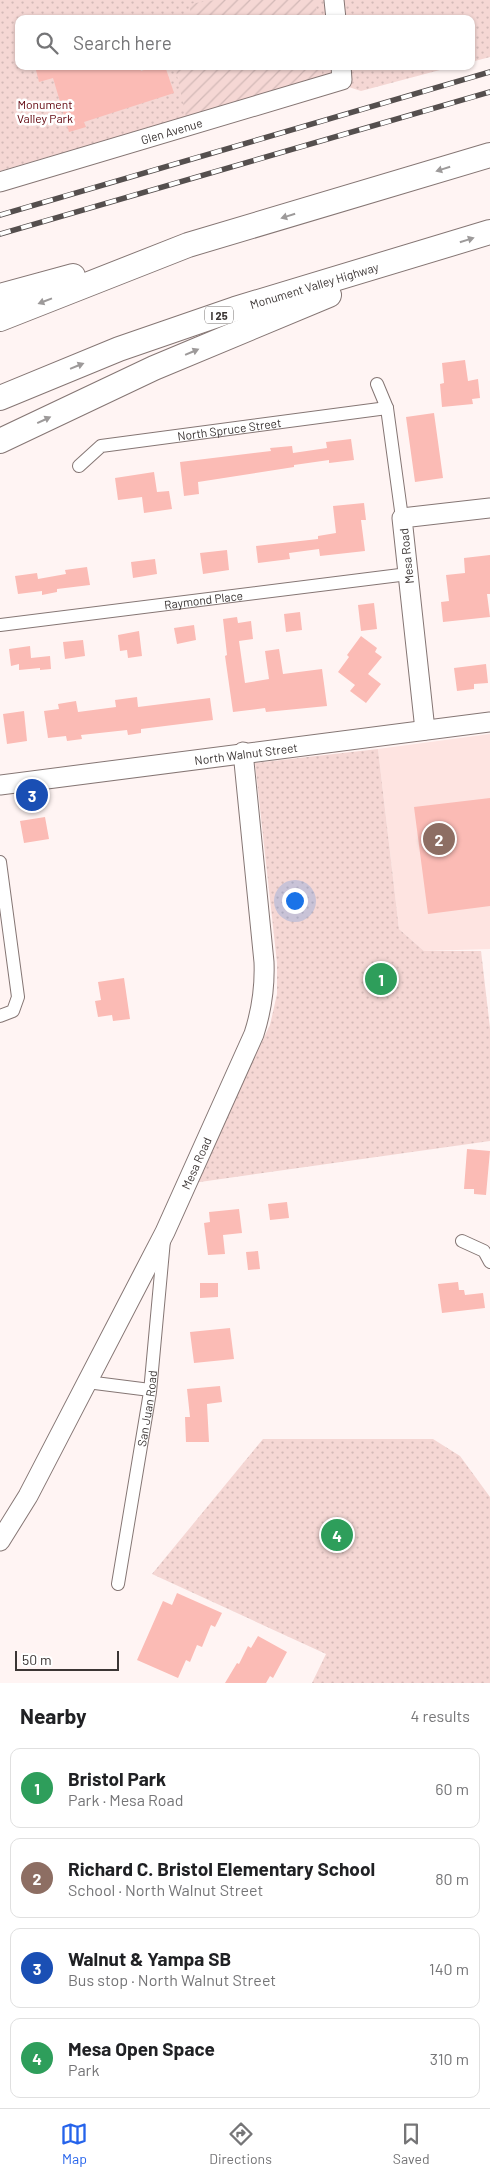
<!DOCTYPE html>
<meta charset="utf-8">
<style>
:root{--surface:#fff;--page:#f6f6f6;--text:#202124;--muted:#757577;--line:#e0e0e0;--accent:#2563eb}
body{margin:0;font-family:Barlow,sans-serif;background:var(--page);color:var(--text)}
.scale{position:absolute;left:15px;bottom:12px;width:104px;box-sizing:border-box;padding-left:5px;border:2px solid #3b3534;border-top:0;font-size:14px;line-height:18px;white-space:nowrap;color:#3b3534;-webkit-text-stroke:4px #fff;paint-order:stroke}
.you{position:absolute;left:294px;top:900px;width:18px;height:18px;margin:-12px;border:4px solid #fff;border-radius:50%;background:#1a73e8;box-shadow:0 0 0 8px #1a73e833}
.badge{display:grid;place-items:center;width:32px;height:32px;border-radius:50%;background:var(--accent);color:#fff;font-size:16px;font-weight:700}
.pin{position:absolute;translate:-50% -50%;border:2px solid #fff;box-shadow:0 1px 5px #0006}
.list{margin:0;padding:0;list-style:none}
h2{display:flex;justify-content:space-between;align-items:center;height:65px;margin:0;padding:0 20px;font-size:21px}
h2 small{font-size:16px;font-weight:400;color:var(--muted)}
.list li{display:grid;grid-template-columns:32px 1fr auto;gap:15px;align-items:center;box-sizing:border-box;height:80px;margin:0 10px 10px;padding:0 10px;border:1px solid var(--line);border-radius:10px}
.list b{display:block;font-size:19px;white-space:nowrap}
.list p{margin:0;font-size:16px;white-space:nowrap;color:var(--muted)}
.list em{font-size:16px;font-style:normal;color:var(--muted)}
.icon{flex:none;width:28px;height:28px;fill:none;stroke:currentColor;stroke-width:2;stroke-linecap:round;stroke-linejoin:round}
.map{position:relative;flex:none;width:490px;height:1683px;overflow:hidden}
.search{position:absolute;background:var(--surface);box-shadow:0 1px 4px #0004;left:15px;right:15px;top:15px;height:55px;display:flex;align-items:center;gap:12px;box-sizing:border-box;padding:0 18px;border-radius:10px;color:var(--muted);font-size:19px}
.sheet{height:425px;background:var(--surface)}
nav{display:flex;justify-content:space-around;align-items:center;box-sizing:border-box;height:70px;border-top:1px solid var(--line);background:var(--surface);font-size:14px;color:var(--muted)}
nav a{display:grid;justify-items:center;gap:2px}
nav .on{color:var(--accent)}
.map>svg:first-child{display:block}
.built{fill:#fee4e1}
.park{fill:url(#park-dots)}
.garden{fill:url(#garden-furrows)}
.building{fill:#fbbbb5}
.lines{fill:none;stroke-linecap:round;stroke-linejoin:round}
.street-casing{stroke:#857674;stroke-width:14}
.secondary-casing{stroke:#857674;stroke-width:21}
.highway-casing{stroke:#857674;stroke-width:26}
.street{stroke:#fff;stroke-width:12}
.secondary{stroke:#fff;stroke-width:19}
.highway{stroke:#fff;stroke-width:24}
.rail-casing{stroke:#554f4e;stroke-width:5.5}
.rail{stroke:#fff;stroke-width:4;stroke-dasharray:11;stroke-linecap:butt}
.oneway{fill:#9d9a9a}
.labels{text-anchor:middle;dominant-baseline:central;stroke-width:5;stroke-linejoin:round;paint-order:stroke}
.shield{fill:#fff;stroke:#767271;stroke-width:1}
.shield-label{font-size:11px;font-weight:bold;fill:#3b3534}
.park-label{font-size:12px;fill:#5e0009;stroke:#fff}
.street-label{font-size:12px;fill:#3b3534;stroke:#fff}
</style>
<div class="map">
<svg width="490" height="1683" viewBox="0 0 490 1683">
<defs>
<pattern id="park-dots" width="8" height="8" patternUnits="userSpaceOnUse" patternTransform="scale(1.25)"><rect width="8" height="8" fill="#f5d7d4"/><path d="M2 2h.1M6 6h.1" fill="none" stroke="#d3b9b7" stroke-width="1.8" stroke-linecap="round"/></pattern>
<pattern id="garden-furrows" width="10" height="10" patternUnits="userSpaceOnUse" patternTransform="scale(1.25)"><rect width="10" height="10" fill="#f5d7d4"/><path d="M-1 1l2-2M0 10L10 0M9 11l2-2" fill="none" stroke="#d3b9b7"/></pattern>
</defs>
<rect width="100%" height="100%" fill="#fff4f3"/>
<path class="built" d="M 490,734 L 490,949 L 424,951 L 399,929 L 378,749 Z"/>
<path class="park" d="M 0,0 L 490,0 L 490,57 L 471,62 L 471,19 L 19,19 L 19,66 L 455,66 L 361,91 L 321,78 L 0,171 Z
M 378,749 L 399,929 L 424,951 L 481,951 L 490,1028 L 490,1141 L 193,1183 L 270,1025 L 277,994 L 277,963 L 255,763 Z
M 263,1439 L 433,1439 L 460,1456 L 490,1497 L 490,1683 L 312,1683 L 326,1654 L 152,1574 Z"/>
<path class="garden" d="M 216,0 L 315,0 L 318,19 L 192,19 L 189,4 Z
M 175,66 L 323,66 L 321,78 L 186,117 Z"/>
<path class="building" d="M 35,66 L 139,66 L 141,71 L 155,66 L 165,66 L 174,93 L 84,122 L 86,127 L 69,132 L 53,78 L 39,82 Z
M 465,360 L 468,381 L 478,379 L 480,398 L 472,399 L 473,404 L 442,407 L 440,384 L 444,383 L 442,363 Z
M 434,413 L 443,478 L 415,482 L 406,417 Z
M 351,439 L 354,460 L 329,463 L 329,460 L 294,465 L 294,467 L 198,482 L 199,494 L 184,496 L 180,462 L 271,451 L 270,448 L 292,446 L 293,453 L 327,448 L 326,442 Z
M 154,472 L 157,492 L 169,491 L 172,509 L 144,513 L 142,497 L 118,500 L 115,478 Z
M 364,503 L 366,520 L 361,520 L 365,551 L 320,556 L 319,549 L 289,553 L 290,559 L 258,563 L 256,546 L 318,539 L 318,536 L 336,533 L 333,506 Z
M 227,550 L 229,570 L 203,574 L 200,553 Z
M 490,555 L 490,594 L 487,594 L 490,617 L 443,622 L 441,602 L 449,601 L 446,575 L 465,573 L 464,558 Z
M 155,559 L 157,574 L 133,578 L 131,562 Z
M 87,567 L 90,585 L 57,589 L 57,592 L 42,595 L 42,591 L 18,594 L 15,576 L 37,573 L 38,579 L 66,574 L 65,570 Z
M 374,603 L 377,629 L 361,631 L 358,605 Z
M 300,612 L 302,630 L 286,632 L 284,614 Z
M 237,617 L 238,623 L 251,621 L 253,639 L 239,641 L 245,683 L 269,679 L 265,651 L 279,649 L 283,674 L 322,669 L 327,706 L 266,712 L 265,708 L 233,712 L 225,656 L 227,655 L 223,619 Z
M 194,625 L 196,640 L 177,644 L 174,628 Z
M 139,631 L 142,656 L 128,658 L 127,650 L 120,651 L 118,635 Z
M 361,636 L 377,648 L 375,652 L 382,657 L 368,674 L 381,684 L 366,703 L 350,691 L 355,685 L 338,672 L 349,657 L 347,655 Z
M 83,640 L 85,656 L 65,659 L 63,642 Z
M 30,646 L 31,658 L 50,656 L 51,669 L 40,670 L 40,668 L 19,670 L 19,664 L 11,666 L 9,649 Z
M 486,664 L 488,683 L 474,684 L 474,689 L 457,691 L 454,668 Z
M 137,697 L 138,707 L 210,698 L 213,720 L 141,729 L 141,733 L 128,735 L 127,730 L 81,735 L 82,739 L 67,741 L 66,736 L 48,738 L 44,711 L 59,709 L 58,704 L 76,701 L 78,712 L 116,707 L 115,700 Z
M 24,711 L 27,741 L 7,744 L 3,714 Z
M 490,798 L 490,906 L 428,914 L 414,807 Z
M 45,817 L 49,839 L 24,843 L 20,821 Z
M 124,978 L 130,1019 L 113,1021 L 112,1015 L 98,1017 L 95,1001 L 101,1000 L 98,982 Z
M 467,1149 L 490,1151 L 486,1195 L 474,1194 L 474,1189 L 464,1189 Z
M 287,1202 L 289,1218 L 270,1220 L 268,1204 Z
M 239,1209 L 242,1233 L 223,1235 L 225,1254 L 208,1255 L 204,1223 L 210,1222 L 209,1212 Z
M 258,1251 L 260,1269 L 248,1270 L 246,1252 Z
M 458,1282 L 459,1290 L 464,1290 L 465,1295 L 483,1293 L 485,1308 L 442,1313 L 438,1284 Z
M 200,1283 L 218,1283 L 218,1297 L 200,1298 Z
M 230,1328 L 234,1359 L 194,1363 L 190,1332 Z
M 220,1386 L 222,1402 L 207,1404 L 209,1442 L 186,1442 L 185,1417 L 190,1417 L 187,1389 Z
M 177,1593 L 222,1613 L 215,1627 L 211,1625 L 202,1647 L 197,1645 L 190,1662 L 186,1660 L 178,1678 L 137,1660 L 163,1601 L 172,1605 Z
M 258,1636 L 287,1652 L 273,1678 L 270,1676 L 266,1683 L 225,1683 L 237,1663 L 239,1664 L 248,1646 L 251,1648 Z"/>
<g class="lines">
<defs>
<g id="street">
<path d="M 377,384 L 387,408 L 402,518"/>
<path id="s1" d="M 79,466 L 101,446 L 387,408"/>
<path id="s2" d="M 0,625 L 408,574"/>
<path d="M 0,862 L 18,997 L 13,1011 L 0,1016"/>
<path d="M 462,1241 L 484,1251 L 490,1262"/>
<path d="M 87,1382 L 150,1390"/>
<path id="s3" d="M 118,1584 L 150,1392 L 164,1240"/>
</g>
<g id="secondary">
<path d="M 334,0 L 336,19"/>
<path id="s4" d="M 0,182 L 342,80 L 341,66"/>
<path d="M 425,730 L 402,518 L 490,508"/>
<path id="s5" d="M 0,785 L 490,722"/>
<path id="s6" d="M 0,1541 L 28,1496 L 165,1232 L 254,1034 C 262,1009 265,988 264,962 L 243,752"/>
</g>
<g id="highway">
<path d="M 0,296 L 73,276"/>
<path d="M 0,319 L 188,245 L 490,155"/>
<path id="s7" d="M 0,398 L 119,349 L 235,309 L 490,232"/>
<path d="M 0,441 L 154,368 L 329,295"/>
</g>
</defs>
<use href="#street" class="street-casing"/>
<use href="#secondary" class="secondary-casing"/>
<use href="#highway" class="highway-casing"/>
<use href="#street" class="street"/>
<use href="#secondary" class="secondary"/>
<use href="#highway" class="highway"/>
<defs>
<path id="rail" d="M 0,215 L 490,72
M 0,234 L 490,92"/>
</defs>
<use href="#rail" class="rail-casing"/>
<use href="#rail" class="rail"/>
</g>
<defs><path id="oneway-solid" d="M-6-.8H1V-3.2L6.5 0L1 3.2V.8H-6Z" transform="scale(1.25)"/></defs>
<g class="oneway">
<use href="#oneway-solid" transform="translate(443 169) rotate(163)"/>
<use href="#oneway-solid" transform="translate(288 216) rotate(163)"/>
<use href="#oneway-solid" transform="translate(467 240) rotate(-17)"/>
<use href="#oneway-solid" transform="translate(45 301) rotate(159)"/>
<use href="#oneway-solid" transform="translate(192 352) rotate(-23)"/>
<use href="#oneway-solid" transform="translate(77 366) rotate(-22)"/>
<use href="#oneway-solid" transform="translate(44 420) rotate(-25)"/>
</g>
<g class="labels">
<rect class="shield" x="205" y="306.5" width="28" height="17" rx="4"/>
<g class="shield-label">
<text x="219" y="315">I 25</text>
</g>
<g class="park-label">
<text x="45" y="104">Monument<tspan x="45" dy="14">Valley Park</tspan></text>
</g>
<g class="street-label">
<text stroke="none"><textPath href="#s4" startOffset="179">Glen Avenue</textPath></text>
<text stroke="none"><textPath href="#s7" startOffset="334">Monument Valley Highway</textPath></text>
<text stroke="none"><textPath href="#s1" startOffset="159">North Spruce Street</textPath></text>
<text transform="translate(406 556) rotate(-96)">Mesa Road</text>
<text stroke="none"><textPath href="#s2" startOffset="205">Raymond Place</textPath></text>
<text stroke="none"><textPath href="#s5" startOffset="248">North Walnut Street</textPath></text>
<text stroke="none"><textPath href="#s6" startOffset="426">Mesa Road</textPath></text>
<text stroke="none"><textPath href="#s3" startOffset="178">San Juan Road</textPath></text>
</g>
</g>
</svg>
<div class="scale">50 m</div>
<div class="you"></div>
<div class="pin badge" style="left:381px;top:979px;background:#2e9e5b">1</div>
<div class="pin badge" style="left:439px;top:839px;background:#8d6e63">2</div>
<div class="pin badge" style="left:32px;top:795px;background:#1a4fb4">3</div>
<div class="pin badge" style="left:337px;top:1535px;background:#2e9e5b">4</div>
<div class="search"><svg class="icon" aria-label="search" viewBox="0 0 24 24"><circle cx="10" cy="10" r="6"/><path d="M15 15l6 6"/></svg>Search here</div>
</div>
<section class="sheet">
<h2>Nearby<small>4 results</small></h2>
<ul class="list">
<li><span class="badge" style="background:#2e9e5b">1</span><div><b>Bristol Park</b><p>Park · Mesa Road</p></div><em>60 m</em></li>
<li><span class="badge" style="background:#8d6e63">2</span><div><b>Richard C. Bristol Elementary School</b><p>School · North Walnut Street</p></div><em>80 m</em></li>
<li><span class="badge" style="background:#1a4fb4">3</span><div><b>Walnut &amp; Yampa SB</b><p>Bus stop · North Walnut Street</p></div><em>140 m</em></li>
<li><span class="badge" style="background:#2e9e5b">4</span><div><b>Mesa Open Space</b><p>Park</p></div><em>310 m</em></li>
</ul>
</section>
<nav>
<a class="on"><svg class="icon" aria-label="map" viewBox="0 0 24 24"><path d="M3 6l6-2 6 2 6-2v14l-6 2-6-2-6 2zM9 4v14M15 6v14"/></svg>Map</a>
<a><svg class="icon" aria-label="directions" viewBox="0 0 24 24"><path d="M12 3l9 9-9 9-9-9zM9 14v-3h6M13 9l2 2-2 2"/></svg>Directions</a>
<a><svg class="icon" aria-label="saved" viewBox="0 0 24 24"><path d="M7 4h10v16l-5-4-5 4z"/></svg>Saved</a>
</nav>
